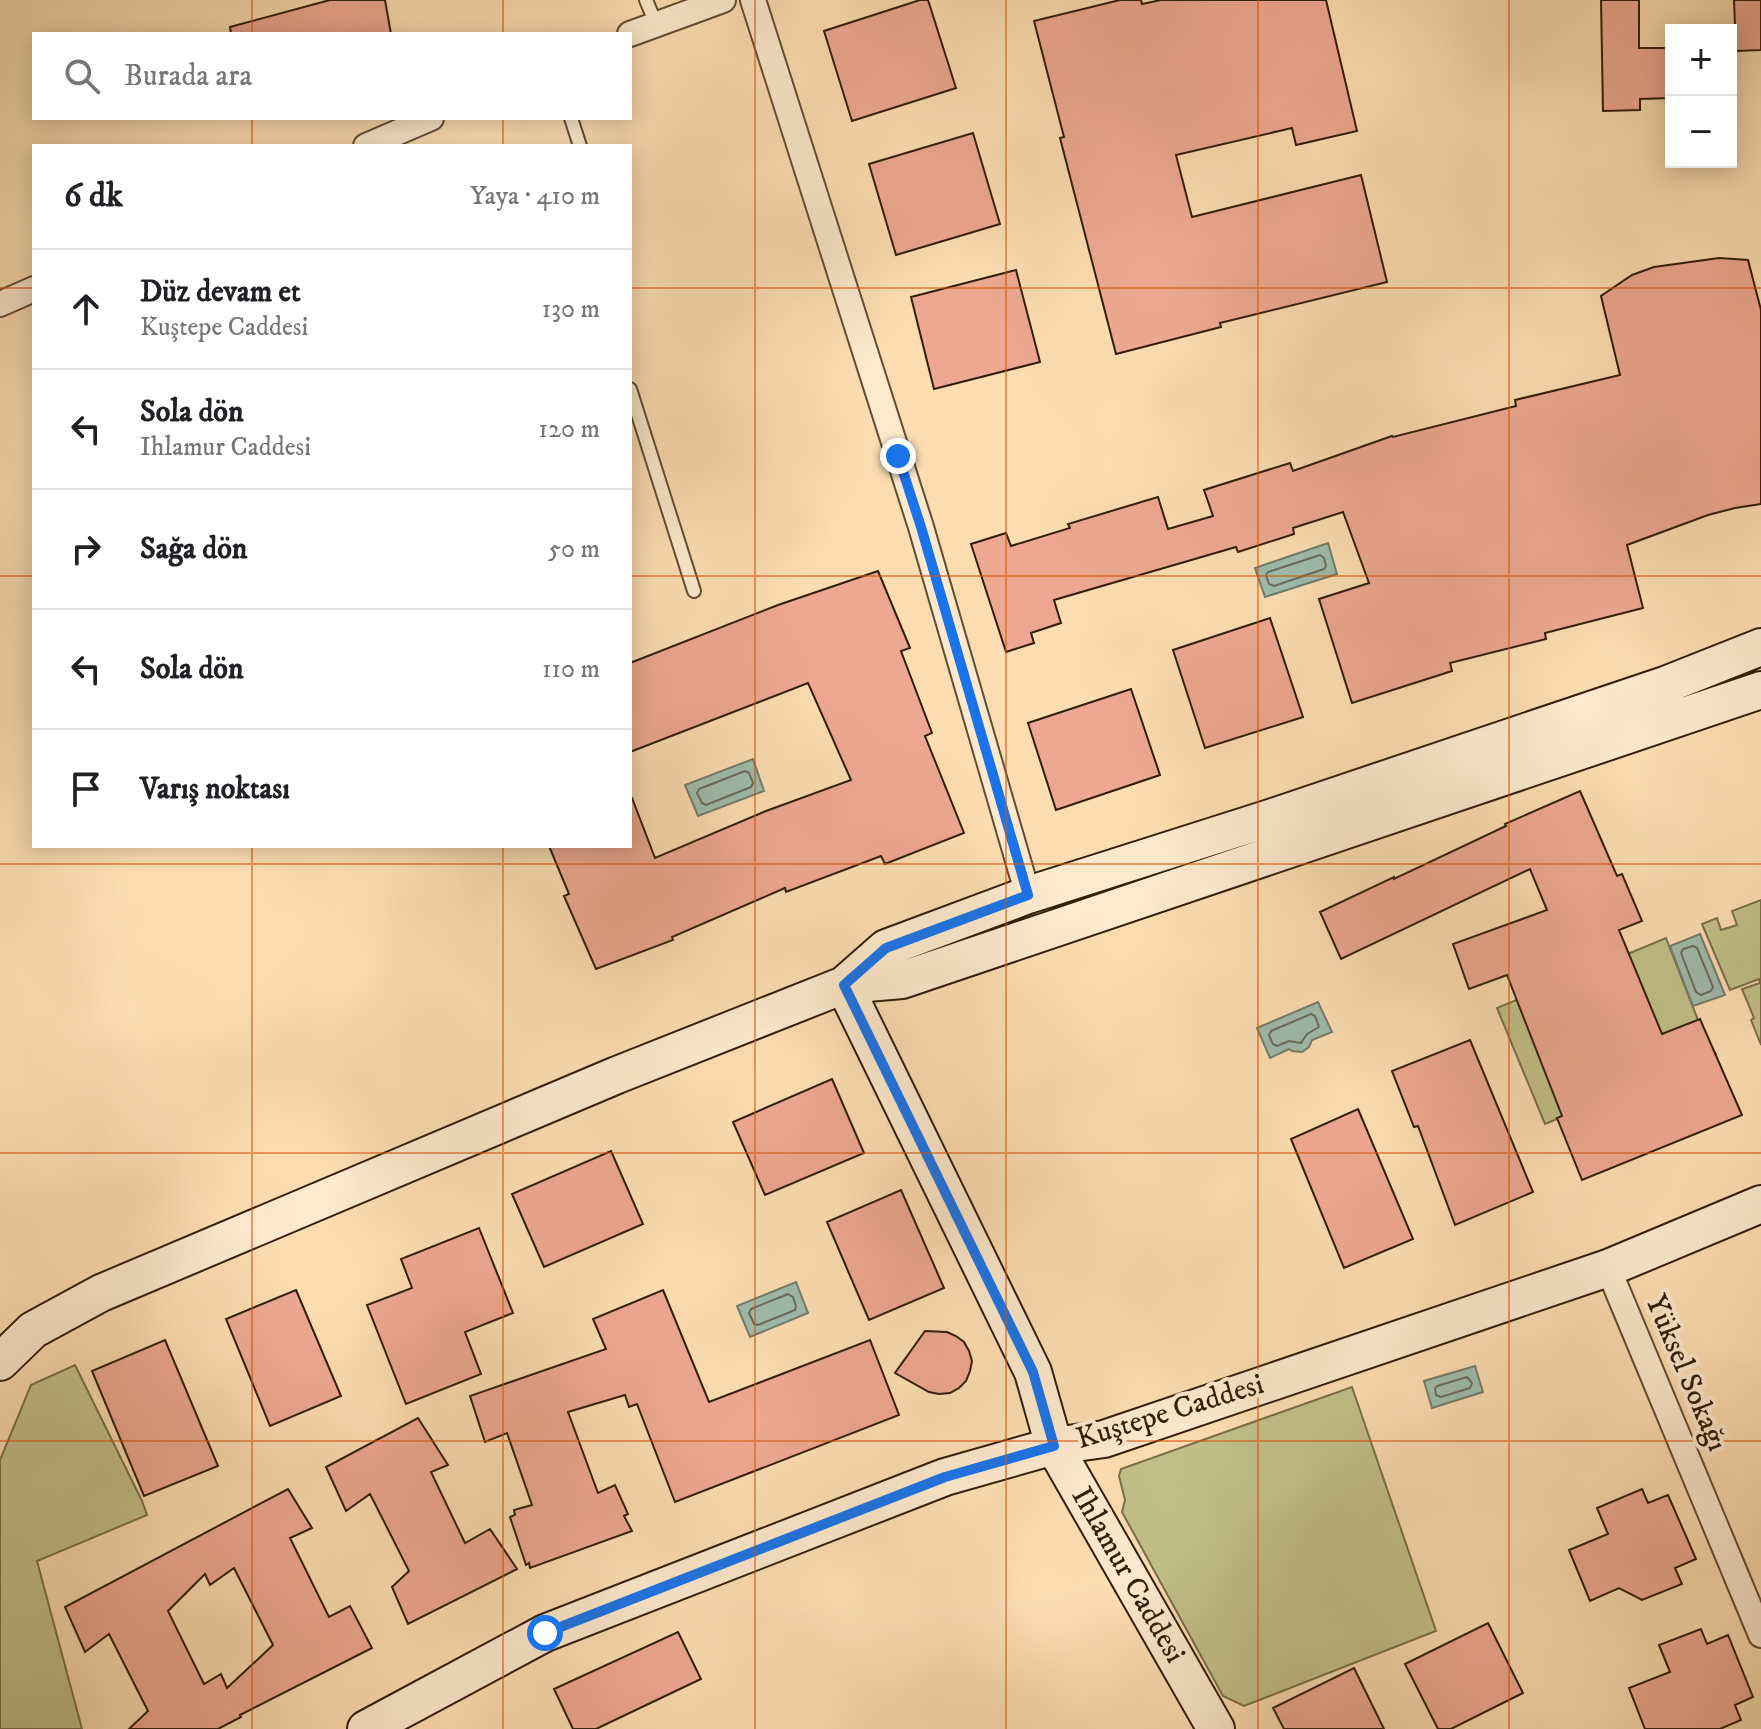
<!DOCTYPE html>
<html lang="tr">
<meta charset="utf-8">
<style>
:root{--surface:#fff;--page:#f2f2f2;--text:#202124;--muted:#757577;--line:#e0e0e0}
body{margin:0;font-family:"IM FELL DW Pica",serif;background:var(--page);color:var(--text)}
.controls{position:absolute;right:24px;top:24px;display:grid;overflow:hidden;border-radius:0px;box-shadow:0 4px 20px #0003}
.controls button{width:72px;height:72px;display:grid;place-items:center;padding:0;border:0;border-bottom:2px solid var(--line);background:var(--surface);color:var(--text);font:40px sans-serif}
.stop{position:absolute;width:24px;height:24px;margin:-18px;border:6px solid #1a73e8;border-radius:50%;background:#fff}
.stop.end{background:#1a73e8;border-color:#fff;box-shadow:0 2px 8px #0008}
.list{margin:0;padding:0;list-style:none}
h2{display:flex;justify-content:space-between;align-items:center;height:104px;margin:0;padding:0 32px;font-size:34px}
h2 small{font-size:26px;font-weight:400;color:var(--muted)}
.list li{display:grid;grid-template-columns:52px 1fr auto;gap:24px;align-items:center;box-sizing:border-box;height:120px;padding:0 32px;border-top:2px solid var(--line)}
.list b{display:block;font-size:30px;white-space:nowrap}
.list p{margin:0;font-size:26px;white-space:nowrap;color:var(--muted)}
.list em{font-size:26px;font-style:normal;color:var(--muted)}
.icon{flex:none;width:44px;height:44px;fill:none;stroke:currentColor;stroke-width:2;stroke-linecap:round;stroke-linejoin:round}
.map{position:relative;flex:none;width:1761px;height:1729px;overflow:hidden}
.search{position:absolute;background:var(--surface);box-shadow:0 4px 20px #0003;left:32px;top:32px;width:600px;height:88px;display:flex;align-items:center;gap:20px;box-sizing:border-box;padding:0 28px;border-radius:0px;color:var(--muted);font-size:30px}
.panel{position:absolute;background:var(--surface);box-shadow:0 4px 20px #0003;left:32px;top:144px;width:600px;height:704px;border-radius:0px}
.map>svg:first-child{display:block}
.green{fill:#c2c08a;stroke:#7a6e4a;stroke-width:2}
.water{fill:#9fbcad;stroke:#737c6b;stroke-width:2}
.lines{fill:none;stroke-linecap:round;stroke-linejoin:round}
.shore{stroke:#686c5b;stroke-width:2}
.building{fill:#eea891;stroke:#321d09;stroke-width:2;fill-rule:evenodd}
.lane-casing{stroke:#644d33;stroke-width:16}
.street-casing{stroke:#644d33;stroke-width:28}
.secondary-casing{stroke:#321d09;stroke-width:40}
.lane{stroke:#fde9cd;stroke-width:12}
.street{stroke:#fde9cd;stroke-width:24}
.secondary{stroke:#fde9cd;stroke-width:36}
.route{stroke:#1a73e8;stroke-width:10}
.grid{fill:none;stroke:#d6530c;stroke-width:2;stroke-opacity:0.55}
.labels{text-anchor:middle;dominant-baseline:central;stroke-width:8;stroke-linejoin:round;paint-order:stroke}
.street-label{font-size:30px;fill:#321d09;stroke:#fde9cd}
</style>
<div class="map">
<svg width="1761" height="1729" viewBox="0 0 1761 1729">
<rect width="100%" height="100%" fill="#fcddb2"/>
<filter id="stains"><feTurbulence type="fractalNoise" baseFrequency=".0025" numOctaves="4"/><feColorMatrix values="0 0 0 0 .2 0 0 0 0 .09 0 0 0 0 .02 0 0 0 .5 -.17"/></filter>
<radialGradient id="worn" r=".72"><stop offset=".6" stop-color="#630" stop-opacity="0"/><stop offset="1" stop-color="#630" stop-opacity=".3"/></radialGradient>
<path class="green" d="M 1761,900 L 1761,1045 L 1751,1020 L 1754,1018 L 1742,989 L 1760,983 L 1759,979 L 1730,990 L 1702,924 L 1717,918 L 1721,930 L 1737,925 L 1732,911 Z
M 1666,938 L 1698,1020 L 1709,1044 L 1716,1054 L 1545,1124 L 1497,1008 Z
M 75,1365 L 142,1501 L 147,1515 L 37,1561 L 82,1729 L 0,1729 L 0,1460 L 31,1385 Z
M 1352,1387 L 1436,1631 L 1244,1706 L 1223,1696 L 1122,1512 L 1125,1500 L 1119,1476 L 1121,1469 Z"/>
<path class="water" d="M 1328,543 L 1337,574 L 1265,597 L 1255,568 Z
M 753,759 L 764,791 L 698,816 L 685,785 Z
M 1700,934 L 1725,995 L 1693,1006 L 1670,946 Z
M 1318,1002 L 1332,1032 L 1312,1040 L 1309,1047 L 1302,1052 L 1292,1051 L 1289,1049 L 1270,1058 L 1257,1028 Z
M 796,1282 L 808,1313 L 750,1337 L 737,1306 Z
M 1475,1366 L 1483,1392 L 1432,1408 L 1424,1381 Z"/>
<g class="lines">
<path class="shore" d="M 1320,555 L 1324,558 L 1326,566 L 1324,569 L 1274,586 L 1269,584 L 1266,575 L 1268,572 Z
M 745,771 L 749,773 L 753,783 L 751,787 L 706,805 L 702,803 L 697,793 L 699,789 Z
M 1693,946 L 1697,948 L 1713,987 L 1711,991 L 1701,995 L 1696,992 L 1681,953 L 1683,949 Z
M 1311,1014 L 1315,1016 L 1319,1027 L 1307,1034 L 1301,1043 L 1289,1041 L 1277,1046 L 1273,1044 L 1269,1035 L 1271,1031 Z
M 788,1294 L 793,1297 L 796,1306 L 795,1310 L 758,1325 L 754,1324 L 749,1313 L 751,1309 Z
M 1467,1377 L 1472,1383 L 1470,1388 L 1441,1397 L 1436,1395 L 1435,1389 L 1437,1386 Z"/>
</g>
<path class="building" d="M 330,0 L 385,0 L 391,34 L 231,34 L 230,27 Z
M 920,0 L 928,0 L 956,88 L 852,121 L 824,31 Z
M 1120,0 L 1141,0 L 1142,4 L 1161,0 L 1326,0 L 1357,131 L 1296,145 L 1292,128 L 1176,155 L 1192,217 L 1361,175 L 1387,282 L 1220,323 L 1221,327 L 1116,354 L 1060,138 L 1064,137 L 1034,21 Z
M 1601,0 L 1639,0 L 1639,48 L 1671,48 L 1671,98 L 1640,99 L 1640,110 L 1603,111 Z
M 1734,0 L 1761,0 L 1761,50 L 1736,51 Z
M 973,133 L 1000,224 L 896,255 L 869,164 Z
M 1719,258 L 1748,260 L 1761,310 L 1761,504 L 1735,508 L 1708,515 L 1627,545 L 1643,608 L 1545,633 L 1546,639 L 1450,663 L 1452,671 L 1352,703 L 1319,599 L 1369,583 L 1343,512 L 1293,528 L 1294,534 L 1238,552 L 1236,547 L 1054,600 L 1061,623 L 1031,633 L 1034,643 L 1006,652 L 971,544 L 1006,533 L 1011,546 L 1070,528 L 1068,524 L 1158,497 L 1168,529 L 1213,516 L 1204,490 L 1290,463 L 1293,471 L 1392,436 L 1393,437 L 1516,406 L 1515,400 L 1620,375 L 1601,296 L 1632,275 L 1654,267 Z
M 1016,270 L 1040,362 L 934,389 L 911,297 Z
M 878,571 L 910,648 L 901,651 L 932,733 L 925,736 L 964,833 L 885,864 L 881,856 L 786,892 L 785,888 L 672,937 L 673,940 L 596,969 L 564,896 L 569,894 L 549,846 L 630,846 L 630,798 L 632,798 L 655,858 L 766,811 L 851,780 L 808,683 L 630,752 L 630,663 L 778,605 Z
M 1270,618 L 1303,717 L 1205,748 L 1173,650 Z
M 1131,689 L 1160,775 L 1056,810 L 1028,723 Z
M 1580,791 L 1617,876 L 1622,874 L 1642,921 L 1619,930 L 1662,1034 L 1700,1019 L 1742,1115 L 1582,1180 L 1557,1118 L 1562,1116 L 1507,975 L 1469,989 L 1453,944 L 1547,910 L 1530,869 L 1341,959 L 1320,912 L 1394,877 L 1394,879 L 1506,826 L 1505,824 Z
M 1470,1040 L 1533,1192 L 1455,1225 L 1418,1126 L 1414,1127 L 1392,1071 Z
M 832,1079 L 864,1153 L 765,1195 L 733,1122 Z
M 1358,1109 L 1413,1239 L 1344,1268 L 1291,1139 Z
M 611,1151 L 643,1224 L 544,1267 L 512,1194 Z
M 901,1190 L 944,1288 L 869,1320 L 827,1222 Z
M 479,1228 L 513,1313 L 465,1332 L 481,1374 L 406,1404 L 367,1305 L 412,1288 L 401,1259 Z
M 296,1290 L 341,1396 L 270,1426 L 226,1319 Z
M 663,1290 L 709,1402 L 870,1340 L 899,1415 L 675,1502 L 637,1404 L 629,1407 L 625,1395 L 568,1412 L 598,1493 L 615,1485 L 628,1514 L 624,1516 L 632,1531 L 530,1568 L 529,1563 L 526,1565 L 510,1517 L 515,1515 L 514,1510 L 532,1505 L 507,1433 L 485,1442 L 470,1396 L 606,1349 L 593,1319 Z
M 925,1331 L 947,1332 L 956,1336 L 964,1342 L 969,1351 L 972,1361 L 970,1371 L 966,1381 L 959,1388 L 950,1393 L 939,1394 L 929,1392 L 895,1373 Z
M 165,1340 L 218,1466 L 144,1496 L 92,1371 Z
M 418,1418 L 448,1465 L 431,1472 L 465,1543 L 490,1529 L 517,1569 L 408,1624 L 392,1587 L 409,1571 L 370,1494 L 346,1511 L 326,1467 Z
M 288,1489 L 312,1528 L 290,1538 L 329,1617 L 350,1606 L 372,1648 L 240,1715 L 241,1717 L 218,1729 L 129,1729 L 148,1711 L 109,1634 L 85,1652 L 65,1607 ZM 234,1568 L 273,1645 L 227,1688 L 221,1674 L 204,1684 L 168,1611 L 205,1574 L 210,1585 Z
M 1642,1489 L 1648,1503 L 1668,1495 L 1696,1559 L 1675,1568 L 1682,1584 L 1642,1600 L 1619,1588 L 1590,1601 L 1569,1550 L 1608,1534 L 1597,1508 Z
M 1488,1623 L 1523,1693 L 1451,1729 L 1438,1729 L 1405,1664 Z
M 1701,1629 L 1707,1644 L 1728,1635 L 1753,1697 L 1735,1705 L 1741,1720 L 1720,1729 L 1645,1729 L 1629,1688 L 1670,1672 L 1659,1645 Z
M 678,1632 L 701,1679 L 596,1729 L 573,1729 L 554,1689 Z
M 1354,1668 L 1384,1729 L 1284,1729 L 1273,1708 Z"/>
<g class="lines">
<defs>
<path id="lane" d="M 646,0 L 656,24
M 571,118 L 580,146
M 630,389 L 694,591"/>
<path id="street" d="M 753,0 L 921,527 L 1028,895
M 630,34 L 723,0
M 366,146 L 431,118
M 0,304 L 34,289
M 1608,1268 L 1761,1635"/>
<path id="secondary" d="M 844,985 L 886,948 L 1028,895 L 1267,819 L 1665,685 L 1761,647
M 844,985 L 1033,1372 L 1054,1446 L 1216,1729
M 0,1362 L 33,1330 L 101,1293 L 617,1075 L 844,985 L 902,980 L 1761,690
M 366,1729 L 545,1633 L 945,1477 L 1054,1446 L 1104,1439 L 1608,1268 L 1761,1204"/>
</defs>
<use href="#lane" class="lane-casing"/>
<use href="#street" class="street-casing"/>
<use href="#secondary" class="secondary-casing"/>
<use href="#lane" class="lane"/>
<use href="#street" class="street"/>
<use href="#secondary" class="secondary"/>
</g>
<g class="lines">
<path class="route" d="M 545,1633 L 945,1477 L 1054,1446 L 1033,1372 L 844,985 L 886,948 L 1028,895 L 921,527 L 898,456"/>
</g>
<path class="grid" d="M 252,0 L 252,34M 503,0 L 503,34M 755,0 L 755,1729M 1006,0 L 1006,1729M 1258,0 L 1258,1729M 1509,0 L 1509,1729M 252,118 L 252,146M 503,118 L 503,146M 0,288 L 34,288M 630,288 L 1761,288M 0,576 L 34,576M 630,576 L 1761,576M 252,846 L 252,1729M 503,846 L 503,1729M 0,864 L 1761,864M 0,1153 L 1761,1153M 0,1441 L 1761,1441"/>
<g class="labels">
<g class="street-label">
<text transform="translate(1686 1373) rotate(67)">Yüksel Sokağı</text>
<text transform="translate(1170 1412) rotate(-17)">Kuştepe Caddesi</text>
<text transform="translate(1128 1575) rotate(60)">Ihlamur Caddesi</text>
</g>
</g>
<rect width="100%" height="100%" filter="url(#stains)"/>
<rect width="100%" height="100%" fill="url(#worn)"/>
</svg>
<div class="controls">
<button>+</button>
<button>−</button>
</div>
<div class="stop" style="left:545px;top:1633px"></div>
<div class="stop end" style="left:898px;top:456px"></div>
<div class="search"><svg class="icon" aria-label="search" viewBox="0 0 24 24"><circle cx="10" cy="10" r="6"/><path d="M15 15l6 6"/></svg>Burada ara</div>
<section class="panel">
<h2>6 dk<small>Yaya · 410 m</small></h2>
<ul class="list">
<li><svg class="icon" aria-label="ahead" viewBox="0 0 24 24"><path d="M12 20V5M6 11l6-6 6 6"/></svg><div><b>Düz devam et</b><p>Kuştepe Caddesi</p></div><em>130 m</em></li>
<li><svg class="icon" aria-label="left" viewBox="0 0 24 24"><path d="M17 20v-9H6M10 6l-5 5 5 5"/></svg><div><b>Sola dön</b><p>Ihlamur Caddesi</p></div><em>120 m</em></li>
<li><svg class="icon" aria-label="right" viewBox="0 0 24 24"><path d="M7 20v-9h11M14 6l5 5-5 5"/></svg><div><b>Sağa dön</b></div><em>50 m</em></li>
<li><svg class="icon" aria-label="left" viewBox="0 0 24 24"><path d="M17 20v-9H6M10 6l-5 5 5 5"/></svg><div><b>Sola dön</b></div><em>110 m</em></li>
<li><svg class="icon" aria-label="arrive" viewBox="0 0 24 24"><path d="M6 21V4h12l-3 4 3 4H6"/></svg><div><b>Varış noktası</b></div></li>
</ul>
</section>
</div>
